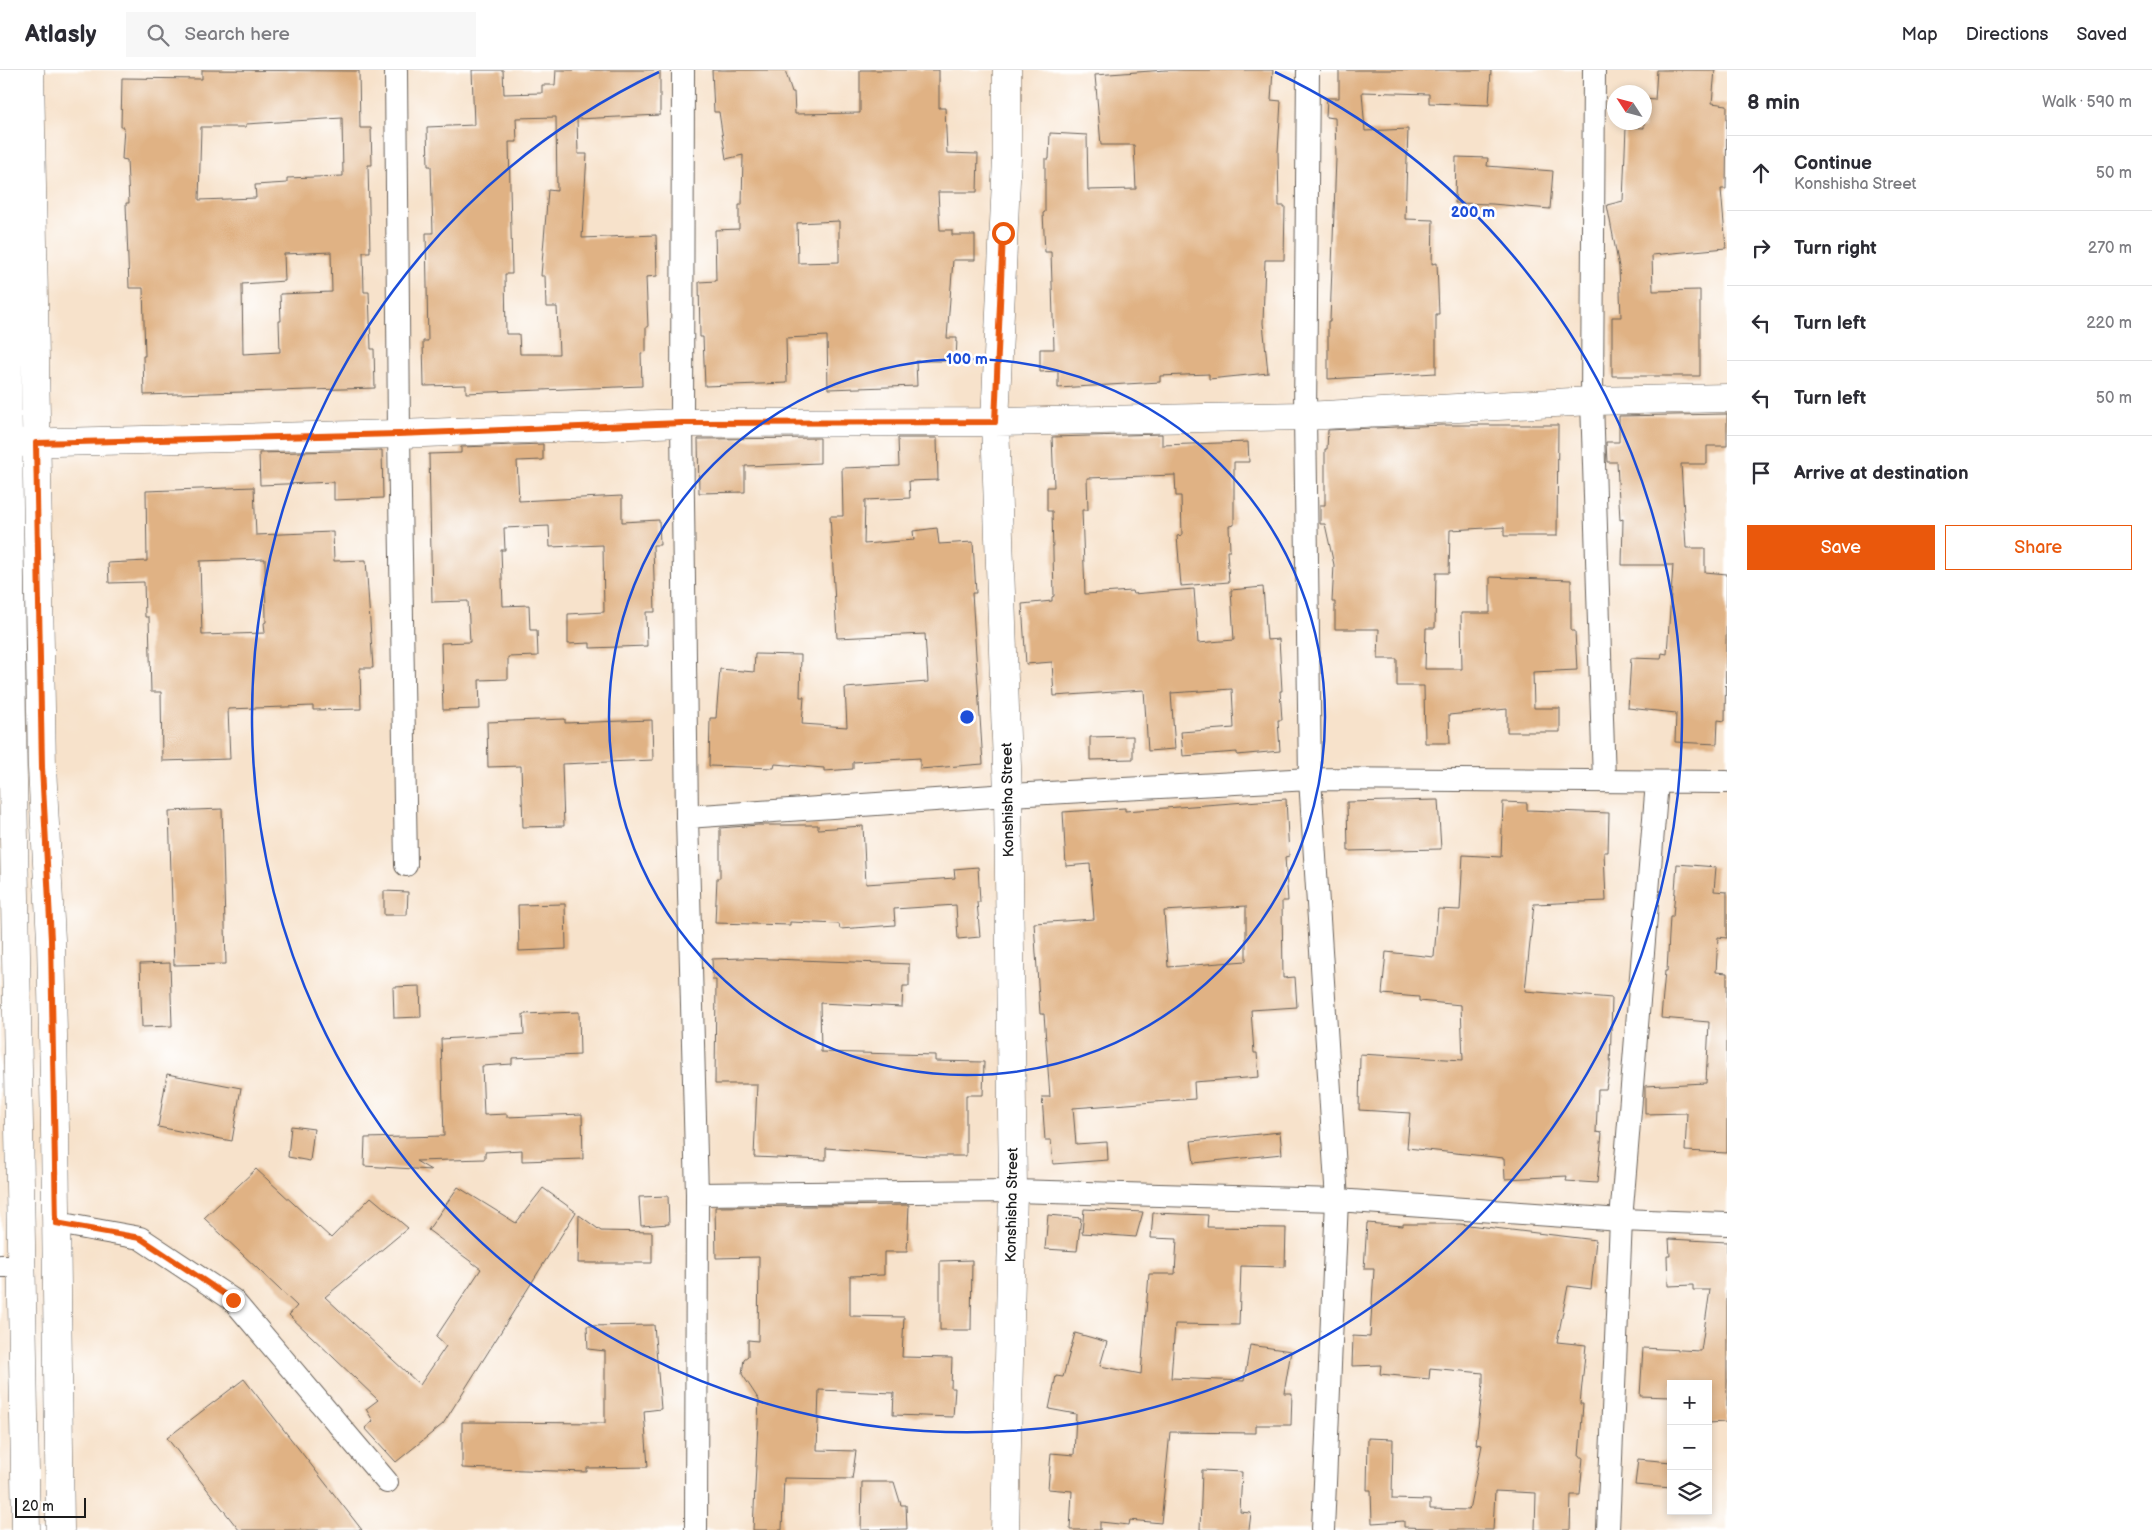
<!DOCTYPE html>
<meta charset="utf-8">
<style>
:root{--surface:#fff;--page:#f7f7f7;--text:#2b2b33;--muted:#7c7c81;--line:#e1e1e2;--accent:#ea580c}
body{margin:0;font-family:"Balsamiq Sans",sans-serif;background:var(--page);color:var(--text)}
.controls{position:absolute;right:15px;bottom:15px;display:grid;overflow:hidden;border-radius:0px;box-shadow:0 2px 8px #0003}
.controls button{width:45px;height:45px;display:grid;place-items:center;padding:0;border:0;border-bottom:1px solid var(--line);background:var(--surface);color:var(--text);font:25px sans-serif}
.compass{position:absolute;left:1607px;top:15px;width:45px;height:45px;border-radius:50%;background:var(--surface);box-shadow:0 2px 8px #0003;rotate:306deg}
.scale{position:absolute;left:15px;bottom:12px;width:71px;box-sizing:border-box;padding-left:5px;border:2px solid #1c1c1c;border-top:0;font-size:14px;line-height:18px;white-space:nowrap;color:#1c1c1c;-webkit-text-stroke:4px #fff;paint-order:stroke}
.stop{position:absolute;width:15px;height:15px;margin:-11px;border:4px solid #ea580c;border-radius:50%;background:#fff}
.stop.end{background:#ea580c;border-color:#fff;box-shadow:0 1px 5px #0008}
.list{margin:0;padding:0;list-style:none}
h2{display:flex;justify-content:space-between;align-items:center;height:65px;margin:0;padding:0 20px;font-size:21px}
h2 small{font-size:16px;font-weight:400;color:var(--muted)}
.list li{display:grid;grid-template-columns:32px 1fr auto;gap:15px;align-items:center;box-sizing:border-box;height:75px;padding:0 20px;border-top:1px solid var(--line)}
.list b{display:block;font-size:19px;white-space:nowrap}
.list p{margin:0;font-size:16px;white-space:nowrap;color:var(--muted)}
.list em{font-size:16px;font-style:normal;color:var(--muted)}
.actions{display:flex;gap:10px;padding:15px 20px}
.actions a{flex:1;padding:11px 0;border:1px solid var(--accent);border-radius:0px;text-align:center;font-size:18px;color:var(--accent)}
.actions .main{background:var(--accent);color:#fff}
.icon{flex:none;width:28px;height:28px;fill:none;stroke:currentColor;stroke-width:2;stroke-linecap:round;stroke-linejoin:round}
.map{position:relative;flex:none;width:1727px;height:1460px;overflow:hidden}
header{display:flex;align-items:center;gap:30px;box-sizing:border-box;height:70px;padding:0 25px;background:var(--surface);border-bottom:1px solid var(--line)}
header strong{font-size:24px}
nav{display:flex;gap:28px;margin-inline-start:auto;font-size:18px}
.search{width:350px;height:45px;background:var(--page);display:flex;align-items:center;gap:12px;box-sizing:border-box;padding:0 18px;border-radius:0px;color:var(--muted);font-size:19px}
main{display:flex}
aside{flex:1;background:var(--surface)}
.map>svg:first-child{display:block}
.building{fill:#e0b284;fill-rule:evenodd}
.lines{fill:none;stroke-linecap:round;stroke-linejoin:round}
.minor-casing{stroke:#696159;stroke-width:24}
.tertiary-casing{stroke:#696159;stroke-width:29}
.secondary-casing{stroke:#696159;stroke-width:29}
.minor{stroke:#fff;stroke-width:22}
.tertiary{stroke:#fff;stroke-width:28}
.secondary{stroke:#fff;stroke-width:28}
.route{stroke:#ea580c;stroke-width:6}
.ring{fill:none;stroke:#1d4ed8;stroke-width:2.5}
.labels{text-anchor:middle;dominant-baseline:central;stroke-width:5;stroke-linejoin:round;paint-order:stroke}
.street-label{font-size:15px;fill:#1c1c1c;stroke:#fff}
.centre{fill:#1d4ed8;stroke:#fff;stroke-width:2.5}
.ring-label{font-size:15px;text-anchor:middle;font-weight:bold;fill:#1d4ed8;stroke:#fff;stroke-width:5;stroke-linejoin:round;paint-order:stroke}
</style>
<header>
<strong>Atlasly</strong>
<div class="search"><svg class="icon" aria-label="search" viewBox="0 0 24 24"><circle cx="10" cy="10" r="6"/><path d="M15 15l6 6"/></svg>Search here</div>
<nav><a>Map</a><a>Directions</a><a>Saved</a></nav>
</header>
<main>
<div class="map">
<svg width="1727" height="1460" viewBox="0 0 1727 1460">
<rect width="100%" height="100%" fill="#fff"/>
<filter id="ink" filterUnits="userSpaceOnUse"><feTurbulence type="fractalNoise" baseFrequency=".02" numOctaves="2"/><feDisplacementMap in="SourceGraphic" scale="10" xChannelSelector="R" yChannelSelector="G"/><feConvolveMatrix kernelMatrix="1 2 1 2 8 2 1 2 1" color-interpolation-filters="sRGB"/></filter>
<filter id="wash" filterUnits="userSpaceOnUse"><feTurbulence type="fractalNoise" baseFrequency=".0096" numOctaves="4" result="noise"/><feDisplacementMap in="SourceGraphic" scale="20" xChannelSelector="R" yChannelSelector="G"/><feGaussianBlur stdDeviation="1.12" result="paint"/><feColorMatrix in="noise" values="0 0 0 0 0 0 0 0 0 0 0 0 0 0 0 0 0 1.4 0 .05"/><feComposite in="paint" operator="in"/></filter>
<g filter="url(#wash)">
<rect width="100%" height="100%" fill="#f7e2cb"/>
<g id="blocks">
<path class="building" d="M 202,0 L 359,1 L 360,58 L 371,58 L 372,95 L 368,95 L 370,182 L 363,182 L 364,222 L 369,222 L 371,279 L 374,279 L 375,318 L 144,325 L 143,286 L 145,286 L 143,218 L 129,218 L 126,133 L 129,133 L 127,90 L 122,89 L 124,57 L 121,57 L 122,8 L 202,9 ZM 342,48 L 343,106 L 287,108 L 287,113 L 255,115 L 256,128 L 199,130 L 201,57 L 246,57 L 246,54 ZM 331,182 L 332,222 L 280,224 L 281,251 L 279,251 L 280,282 L 243,284 L 242,214 L 285,211 L 284,184 Z
M 472,0 L 503,0 L 504,24 L 542,23 L 542,15 L 555,15 L 556,0 L 660,0 L 660,45 L 577,49 L 578,84 L 587,84 L 582,168 L 656,165 L 657,206 L 646,207 L 648,257 L 646,257 L 646,282 L 641,283 L 642,316 L 466,323 L 466,315 L 424,316 L 423,271 L 428,271 L 426,163 L 433,163 L 431,96 L 428,96 L 427,57 L 474,55 ZM 556,47 L 557,121 L 548,120 L 541,206 L 545,206 L 546,237 L 557,237 L 559,284 L 520,284 L 519,264 L 506,264 L 505,204 L 512,204 L 509,72 L 517,72 L 516,48 Z
M 712,0 L 785,0 L 792,22 L 794,22 L 795,44 L 860,43 L 860,0 L 939,0 L 939,38 L 945,38 L 947,83 L 978,84 L 977,122 L 938,122 L 940,160 L 952,160 L 952,165 L 975,165 L 975,190 L 953,190 L 947,268 L 957,268 L 956,291 L 916,291 L 917,316 L 828,319 L 827,266 L 786,268 L 787,313 L 705,316 L 703,267 L 700,267 L 699,212 L 716,211 L 715,160 L 739,159 L 739,135 L 742,135 L 743,85 L 726,89 L 719,42 L 714,42 ZM 839,151 L 839,192 L 798,193 L 797,153 Z
M 1165,0 L 1273,0 L 1271,30 L 1281,31 L 1278,82 L 1279,136 L 1285,136 L 1284,190 L 1265,190 L 1263,253 L 1268,303 L 1209,309 L 1209,304 L 1160,306 L 1160,312 L 1058,318 L 1058,301 L 1040,302 L 1040,279 L 1054,279 L 1051,182 L 1045,182 L 1043,143 L 1045,142 L 1045,89 L 1049,89 L 1050,63 L 1087,65 L 1088,120 L 1136,119 L 1134,75 L 1101,75 L 1095,5 Z
M 1339,0 L 1491,0 L 1489,35 L 1429,33 L 1429,24 L 1362,22 L 1365,61 L 1408,59 L 1405,149 L 1433,150 L 1432,194 L 1437,193 L 1439,244 L 1436,244 L 1436,303 L 1328,309 L 1328,251 L 1330,251 L 1336,88 L 1335,48 L 1326,47 L 1327,28 L 1339,28 Z
M 1657,0 L 1715,0 L 1712,33 L 1727,35 L 1726,119 L 1721,119 L 1726,178 L 1652,185 L 1653,221 L 1700,220 L 1700,306 L 1612,306 L 1612,247 L 1621,247 L 1619,197 L 1607,135 L 1623,131 L 1626,57 L 1644,58 L 1644,29 L 1655,30 Z
M 1456,87 L 1488,88 L 1487,96 L 1553,101 L 1550,139 L 1492,134 L 1455,133 Z
M 1727,344 L 1727,376 L 1707,376 L 1707,394 L 1681,394 L 1686,478 L 1705,478 L 1705,502 L 1727,504 L 1725,651 L 1718,650 L 1717,674 L 1675,672 L 1676,643 L 1628,638 L 1631,588 L 1661,589 L 1662,583 L 1667,584 L 1673,495 L 1622,495 L 1623,449 L 1620,450 L 1617,392 L 1607,392 L 1606,372 L 1619,372 L 1619,346 Z
M 1442,355 L 1558,355 L 1557,466 L 1504,466 L 1504,457 L 1450,460 L 1449,503 L 1436,503 L 1435,558 L 1426,558 L 1425,599 L 1462,599 L 1461,543 L 1490,543 L 1490,507 L 1571,510 L 1571,561 L 1575,561 L 1577,600 L 1533,602 L 1534,638 L 1560,638 L 1560,662 L 1507,662 L 1507,639 L 1449,645 L 1450,673 L 1425,673 L 1424,616 L 1397,616 L 1397,589 L 1378,589 L 1379,559 L 1335,559 L 1335,532 L 1332,532 L 1334,495 L 1325,454 L 1320,454 L 1320,435 L 1325,435 L 1325,379 L 1327,379 L 1328,360 Z
M 1162,364 L 1162,375 L 1248,372 L 1249,392 L 1234,392 L 1234,455 L 1229,456 L 1230,481 L 1227,481 L 1229,512 L 1181,516 L 1177,466 L 1182,465 L 1181,426 L 1176,426 L 1175,405 L 1087,408 L 1088,440 L 1082,440 L 1085,524 L 1132,521 L 1133,524 L 1194,519 L 1198,573 L 1234,570 L 1231,520 L 1263,517 L 1267,570 L 1279,569 L 1282,621 L 1280,621 L 1282,650 L 1278,650 L 1280,681 L 1237,685 L 1237,682 L 1183,686 L 1181,662 L 1234,658 L 1232,619 L 1171,623 L 1175,679 L 1148,681 L 1144,620 L 1054,626 L 1052,592 L 1026,594 L 1022,534 L 1052,531 L 1052,527 L 1054,526 L 1052,441 L 1047,441 L 1047,417 L 1054,417 L 1052,367 Z
M 820,368 L 820,393 L 745,396 L 745,422 L 699,423 L 698,369 Z
M 898,368 L 937,368 L 938,410 L 909,411 L 910,428 L 865,430 L 864,474 L 914,470 L 913,461 L 937,458 L 939,474 L 973,472 L 976,523 L 972,523 L 983,694 L 920,699 L 920,688 L 853,692 L 853,699 L 824,701 L 824,698 L 775,694 L 774,698 L 709,696 L 710,648 L 716,648 L 720,599 L 754,602 L 755,584 L 801,585 L 800,627 L 804,627 L 802,654 L 847,657 L 845,618 L 928,612 L 925,564 L 837,568 L 830,446 L 843,446 L 842,398 L 899,396 Z
M 543,374 L 543,390 L 517,391 L 519,431 L 622,426 L 622,452 L 659,450 L 660,475 L 653,475 L 655,542 L 646,542 L 647,576 L 590,578 L 590,573 L 568,574 L 568,544 L 604,542 L 603,475 L 550,477 L 549,456 L 504,458 L 505,480 L 501,480 L 503,536 L 529,535 L 530,560 L 537,560 L 538,586 L 508,587 L 508,609 L 479,610 L 480,639 L 443,640 L 441,573 L 470,572 L 468,531 L 432,532 L 429,384 L 461,383 L 461,377 Z
M 382,380 L 383,428 L 334,430 L 334,412 L 260,415 L 259,383 Z
M 254,417 L 256,465 L 333,462 L 334,491 L 366,490 L 373,598 L 360,598 L 361,639 L 313,640 L 313,636 L 228,639 L 230,689 L 162,691 L 161,622 L 151,622 L 149,547 L 145,547 L 144,512 L 109,513 L 108,493 L 147,491 L 146,421 ZM 265,489 L 266,552 L 264,553 L 265,563 L 202,565 L 200,491 Z
M 565,649 L 565,653 L 652,650 L 653,690 L 562,694 L 564,756 L 523,757 L 521,696 L 488,697 L 487,652 Z
M 1133,666 L 1133,689 L 1090,690 L 1090,667 Z
M 1286,729 L 1289,786 L 1285,787 L 1288,831 L 1282,831 L 1283,908 L 1295,907 L 1297,937 L 1251,940 L 1254,983 L 1257,983 L 1259,1007 L 1194,1012 L 1195,1029 L 1073,1038 L 1076,1074 L 1107,1072 L 1108,1090 L 1053,1094 L 1051,1070 L 1045,1070 L 1042,1027 L 1050,1027 L 1044,944 L 1040,944 L 1034,853 L 1094,849 L 1090,794 L 1066,796 L 1063,742 L 1125,738 L 1125,741 ZM 1246,836 L 1246,891 L 1168,897 L 1164,841 Z
M 1438,730 L 1441,779 L 1348,781 L 1347,732 Z
M 1503,732 L 1527,733 L 1527,740 L 1609,743 L 1608,782 L 1604,782 L 1606,831 L 1534,834 L 1525,921 L 1612,928 L 1610,998 L 1606,1019 L 1598,1019 L 1596,1062 L 1602,1063 L 1597,1113 L 1566,1111 L 1567,1106 L 1505,1109 L 1504,1088 L 1407,1078 L 1410,1043 L 1359,1040 L 1360,984 L 1463,990 L 1461,935 L 1419,931 L 1419,927 L 1382,924 L 1386,882 L 1434,887 L 1438,839 L 1460,840 L 1463,785 L 1501,787 Z
M 222,739 L 226,894 L 174,895 L 169,741 Z
M 758,755 L 818,755 L 818,759 L 863,756 L 866,814 L 955,808 L 954,799 L 978,797 L 980,832 L 977,832 L 980,867 L 958,869 L 956,835 L 894,839 L 895,855 L 840,859 L 839,854 L 790,852 L 790,855 L 715,853 L 717,808 L 720,808 L 720,758 Z
M 1677,794 L 1716,797 L 1714,821 L 1727,822 L 1727,868 L 1718,867 L 1716,902 L 1727,903 L 1727,1083 L 1685,1081 L 1687,1043 L 1645,1044 L 1645,1016 L 1706,1013 L 1709,952 L 1661,948 L 1665,901 L 1667,901 L 1670,847 L 1673,847 Z
M 384,821 L 408,822 L 407,845 L 384,845 Z
M 565,834 L 566,879 L 519,881 L 518,835 Z
M 743,888 L 909,894 L 909,916 L 903,916 L 902,937 L 820,933 L 821,982 L 935,985 L 935,991 L 984,992 L 983,1025 L 966,1025 L 966,1086 L 929,1086 L 826,1078 L 826,1090 L 754,1087 L 757,1014 L 715,1014 L 716,910 L 713,910 L 712,889 Z
M 170,893 L 172,956 L 142,957 L 140,894 Z
M 420,916 L 421,947 L 394,948 L 393,917 Z
M 579,942 L 580,985 L 512,988 L 512,994 L 482,996 L 484,1045 L 507,1044 L 507,1047 L 582,1044 L 583,1089 L 522,1091 L 522,1080 L 485,1082 L 485,1089 L 416,1091 L 431,1100 L 364,1096 L 365,1068 L 444,1066 L 441,969 L 524,964 L 523,944 Z
M 167,1004 L 241,1018 L 232,1071 L 158,1057 Z
M 291,1056 L 314,1059 L 310,1091 L 288,1087 Z
M 1280,1062 L 1282,1084 L 1194,1093 L 1191,1071 Z
M 256,1099 L 331,1168 L 371,1127 L 408,1158 L 325,1227 L 420,1315 L 446,1276 L 436,1267 L 481,1199 L 428,1160 L 458,1117 L 516,1153 L 543,1118 L 576,1142 L 443,1354 L 396,1392 L 365,1358 L 373,1351 L 366,1339 L 378,1330 L 289,1245 L 297,1236 L 204,1148 Z
M 668,1126 L 669,1154 L 641,1156 L 639,1127 Z
M 909,1135 L 907,1182 L 884,1182 L 884,1205 L 850,1206 L 850,1246 L 904,1247 L 902,1287 L 952,1288 L 951,1318 L 955,1318 L 953,1347 L 893,1345 L 894,1323 L 819,1320 L 817,1380 L 856,1381 L 852,1409 L 784,1408 L 782,1460 L 753,1460 L 759,1330 L 742,1304 L 744,1289 L 748,1286 L 748,1270 L 758,1271 L 759,1187 L 716,1188 L 715,1137 Z
M 1084,1139 L 1143,1142 L 1136,1167 L 1082,1163 Z
M 1153,1143 L 1208,1145 L 1207,1157 L 1286,1158 L 1285,1197 L 1241,1196 L 1239,1255 L 1175,1254 L 1171,1308 L 1244,1311 L 1250,1275 L 1291,1281 L 1284,1323 L 1292,1323 L 1291,1355 L 1256,1355 L 1256,1363 L 1170,1362 L 1161,1453 L 1130,1450 L 1129,1455 L 1100,1452 L 1100,1460 L 1070,1460 L 1072,1421 L 1048,1419 L 1051,1383 L 1074,1385 L 1076,1344 L 1049,1339 L 1056,1306 L 1063,1307 L 1075,1263 L 1107,1272 L 1100,1296 L 1141,1304 L 1149,1204 L 1175,1204 L 1177,1169 L 1151,1168 Z
M 579,1145 L 601,1161 L 652,1162 L 652,1193 L 578,1193 Z
M 1048,1145 L 1081,1148 L 1077,1181 L 1045,1179 Z
M 1367,1153 L 1403,1156 L 1403,1154 L 1460,1154 L 1596,1170 L 1591,1219 L 1568,1216 L 1557,1272 L 1586,1275 L 1580,1334 L 1583,1334 L 1579,1387 L 1583,1387 L 1580,1425 L 1571,1425 L 1570,1460 L 1535,1460 L 1536,1423 L 1495,1421 L 1493,1460 L 1434,1460 L 1434,1458 L 1404,1457 L 1404,1451 L 1372,1453 L 1371,1420 L 1367,1420 L 1368,1368 L 1393,1369 L 1392,1429 L 1430,1430 L 1430,1439 L 1469,1440 L 1482,1375 L 1476,1374 L 1483,1313 L 1483,1303 L 1430,1298 L 1429,1309 L 1380,1304 L 1381,1295 L 1352,1296 L 1353,1266 L 1370,1267 L 1374,1199 L 1364,1199 Z
M 1669,1169 L 1727,1172 L 1727,1352 L 1708,1353 L 1708,1314 L 1671,1314 L 1671,1327 L 1640,1326 L 1643,1278 L 1701,1281 L 1710,1220 L 1693,1220 L 1693,1215 L 1668,1216 L 1667,1186 L 1670,1186 Z
M 972,1190 L 971,1260 L 940,1260 L 940,1191 Z
M 654,1255 L 661,1339 L 644,1341 L 648,1397 L 587,1398 L 587,1402 L 462,1398 L 462,1352 L 605,1353 L 605,1281 L 588,1279 L 587,1256 Z
M 244,1309 L 362,1460 L 239,1460 L 167,1368 Z
M 1638,1389 L 1671,1392 L 1671,1418 L 1635,1415 Z
M 1202,1400 L 1242,1402 L 1240,1442 L 1251,1443 L 1249,1460 L 1200,1460 Z
M 862,1412 L 894,1412 L 901,1435 L 906,1435 L 907,1459 L 861,1460 Z"/>
</g>
</g>
<g filter="url(#ink)">
<use href="#blocks" fill-opacity="0" stroke="#696159" stroke-width="1"/>
<g class="lines">
<defs>
<path id="minor" d="M 396,0 L 399,364 L 406,795
M 683,0 L 682,353 L 687,747 L 697,1124 L 696,1460
M 1308,0 L 1305,346 L 1310,709 L 1337,1130 L 1323,1460
M 1594,0 L 1592,331 L 1604,711
M 687,747 L 1008,725 L 1310,709 L 1727,712
M 697,1124 L 1013,1121 L 1337,1130 L 1621,1150 L 1727,1154
M 57,1153 L 140,1168 L 233,1230 L 387,1412
M 0,1196 L 21,1196
M 1608,1460 L 1621,1150 L 1657,712"/>
<path id="tertiary" d="M 12,373 L 399,364 L 682,353 L 995,352 L 1305,346 L 1592,331 L 1727,328
M 1005,1460 L 1013,1121 L 1008,725 L 995,352 L 1007,88 L 1007,0"/>
<path id="secondary" d="M 3,0 L 12,655 L 26,1460
M 30,0 L 42,697 L 51,870 L 55,1060 L 60,1460"/>
</defs>
<use href="#minor" class="minor-casing"/>
<use href="#tertiary" class="tertiary-casing"/>
<use href="#secondary" class="secondary-casing"/>
<use href="#minor" class="minor"/>
<use href="#tertiary" class="tertiary"/>
<use href="#secondary" class="secondary"/>
</g>
</g>
<g class="lines" filter="url(#ink)">
<path class="route" d="M 233,1230 L 140,1168 L 56,1153 L 51,870 L 42,697 L 36,373 L 398,364 L 682,353 L 995,352 L 1003,163"/>
</g>
<g class="ring">
<circle cx="967" cy="647" r="358"/>
<path d="M1275 2A715 715 0 1 1 659 2"/>
</g>
<g class="labels">
<g class="street-label">
<text transform="translate(1008 730) rotate(-91)">Konshisha Street</text>
<text transform="translate(1012 1135) rotate(-89)">Konshisha Street</text>
</g>
</g>
<circle cx="967" cy="647" r="8" class="centre"/>
<g class="ring-label">
<text x="1473" y="147">200 m</text>
<text x="967" y="294">100 m</text>
</g>
</svg>
<div class="controls">
<button>+</button>
<button>−</button>
<button><svg class="icon" aria-label="layers" viewBox="0 0 24 24"><path d="M12 4l9 5-9 5-9-5zM3 14l9 5 9-5"/></svg></button>
</div>
<svg class="compass" viewBox="-18 -18 36 36"><path d="M0-13l5 13h-10z" fill="#e53935"/><path d="M0 13l5-13h-10z" fill="#7c7c81"/></svg>
<div class="scale">20 m</div>
<div class="stop" style="left:1003px;top:163px"></div>
<div class="stop end" style="left:233px;top:1230px"></div>
</div>
<aside>
<h2>8 min<small>Walk · 590 m</small></h2>
<ul class="list">
<li><svg class="icon" aria-label="ahead" viewBox="0 0 24 24"><path d="M12 20V5M6 11l6-6 6 6"/></svg><div><b>Continue</b><p>Konshisha Street</p></div><em>50 m</em></li>
<li><svg class="icon" aria-label="right" viewBox="0 0 24 24"><path d="M7 20v-9h11M14 6l5 5-5 5"/></svg><div><b>Turn right</b></div><em>270 m</em></li>
<li><svg class="icon" aria-label="left" viewBox="0 0 24 24"><path d="M17 20v-9H6M10 6l-5 5 5 5"/></svg><div><b>Turn left</b></div><em>220 m</em></li>
<li><svg class="icon" aria-label="left" viewBox="0 0 24 24"><path d="M17 20v-9H6M10 6l-5 5 5 5"/></svg><div><b>Turn left</b></div><em>50 m</em></li>
<li><svg class="icon" aria-label="arrive" viewBox="0 0 24 24"><path d="M6 21V4h12l-3 4 3 4H6"/></svg><div><b>Arrive at destination</b></div></li>
</ul>
<div class="actions"><a class="main">Save</a><a>Share</a></div>
</aside>
</main>
